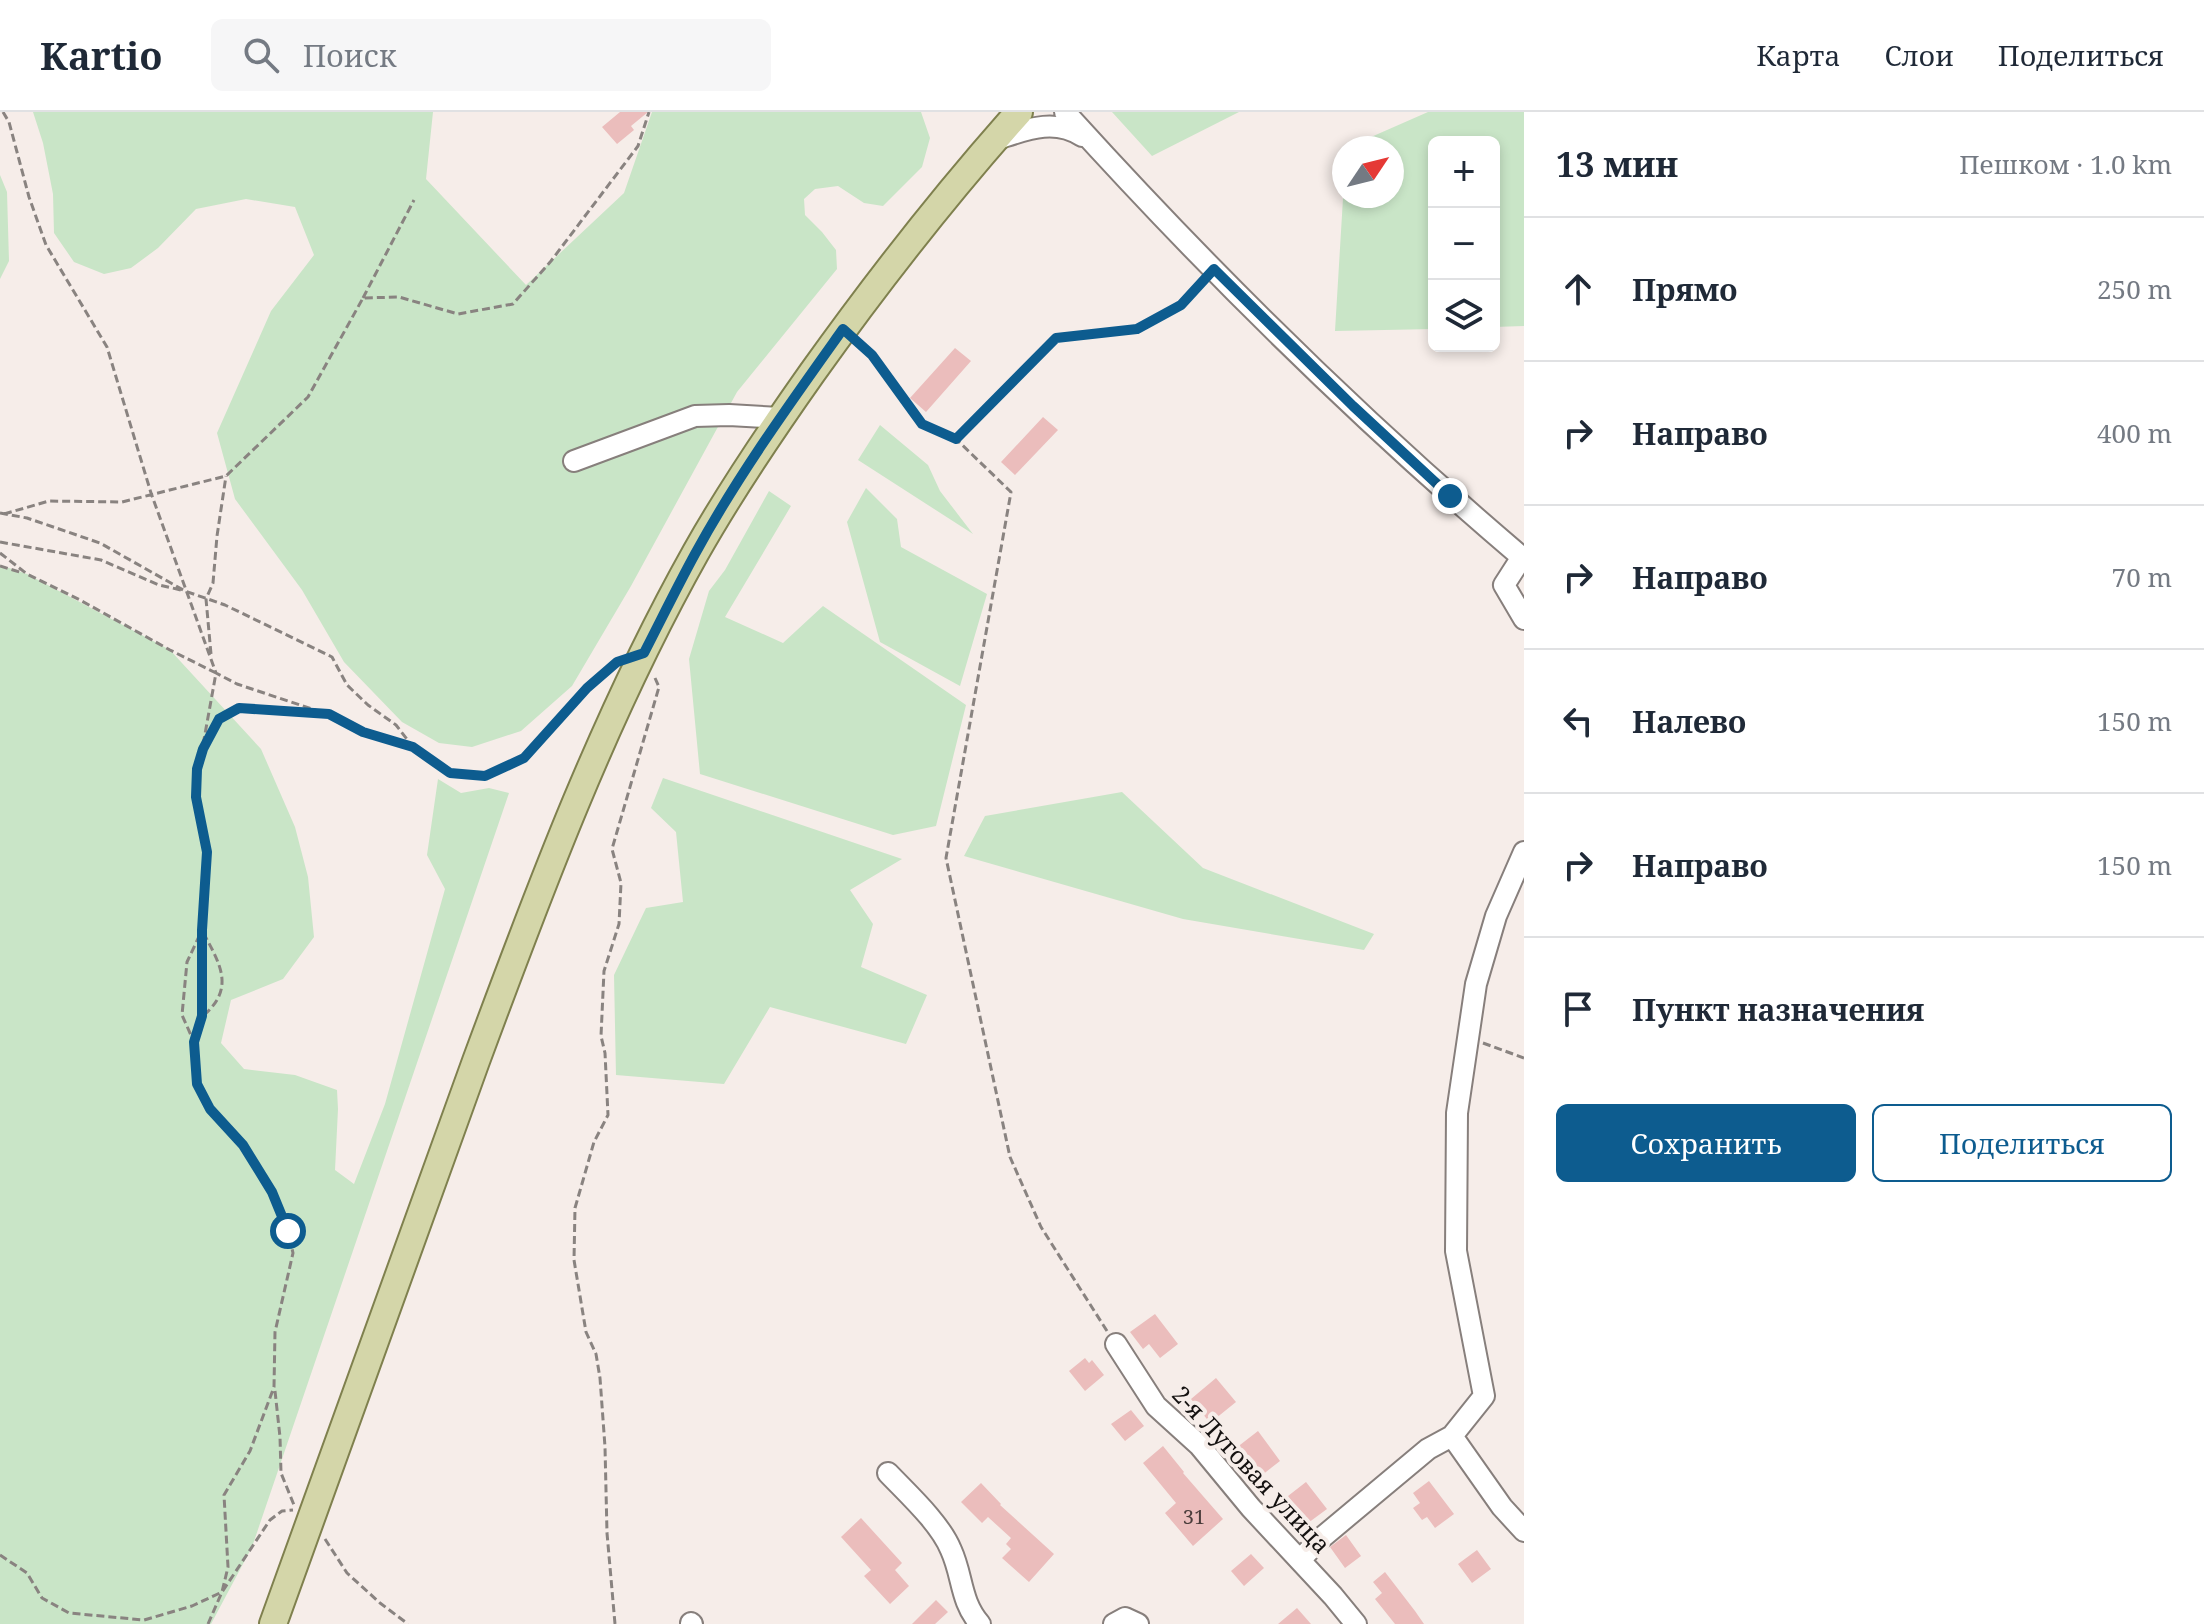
<!DOCTYPE html>
<html lang="ru">
<meta charset="utf-8">
<style>
:root{--surface:#fff;--page:#f6f6f7;--text:#1f2937;--muted:#747a83;--line:#e0e1e3;--accent:#0d5c8f}
body{margin:0;font-family:"Noto Serif",serif;background:var(--page);color:var(--text)}
.controls{position:absolute;right:24px;top:24px;display:grid;overflow:hidden;border-radius:12px;box-shadow:0 4px 12px #0003}
.controls button{width:72px;height:72px;display:grid;place-items:center;padding:0;border:0;border-bottom:2px solid var(--line);background:var(--surface);color:var(--text);font:40px sans-serif}
.compass{position:absolute;left:1332px;top:24px;width:72px;height:72px;border-radius:50%;background:var(--surface);box-shadow:0 4px 12px #0003;rotate:55deg}
.stop{position:absolute;width:24px;height:24px;margin:-18px;border:6px solid #0d5c8f;border-radius:50%;background:#fff}
.stop.end{background:#0d5c8f;border-color:#fff;box-shadow:0 2px 8px #0008}
.list{margin:0;padding:0;list-style:none}
h2{display:flex;justify-content:space-between;align-items:center;height:104px;margin:0;padding:0 32px;font-size:34px}
h2 small{font-size:26px;font-weight:400;color:var(--muted)}
.list li{display:grid;grid-template-columns:52px 1fr auto;gap:24px;align-items:center;box-sizing:border-box;height:144px;padding:0 32px;border-top:2px solid var(--line)}
.list b{display:block;font-size:30px;white-space:nowrap}
.list em{font-size:26px;font-style:normal;color:var(--muted)}
.actions{display:flex;gap:16px;padding:24px 32px}
.actions a{flex:1;padding:18px 0;border:2px solid var(--accent);border-radius:12px;text-align:center;font-size:28px;color:var(--accent)}
.actions .main{background:var(--accent);color:#fff}
.icon{flex:none;width:44px;height:44px;fill:none;stroke:currentColor;stroke-width:2;stroke-linecap:round;stroke-linejoin:round}
.map{position:relative;flex:none;width:1524px;height:1512px;overflow:hidden}
header{display:flex;align-items:center;gap:48px;box-sizing:border-box;height:112px;padding:0 40px;background:var(--surface);border-bottom:2px solid var(--line)}
header strong{font-size:38px}
nav{display:flex;gap:44px;margin-inline-start:auto;font-size:28px}
.search{width:560px;height:72px;background:var(--page);display:flex;align-items:center;gap:20px;box-sizing:border-box;padding:0 28px;border-radius:12px;color:var(--muted);font-size:30px}
main{display:flex}
aside{flex:1;background:var(--surface)}
.map>svg:first-child{display:block}
.green{fill:#c9e5c7}
.building{fill:#ebbdbc}
.lines{fill:none;stroke-linecap:round;stroke-linejoin:round}
.minor-casing{stroke:#877f7c;stroke-width:24}
.major-casing{stroke:#7f804e;stroke-width:30}
.path{stroke:#898380;stroke-width:3;stroke-dasharray:8 4;stroke-linecap:butt}
.minor{stroke:#fff;stroke-width:20}
.major{stroke:#d4d6a9;stroke-width:26}
.route{stroke:#0d5c8f;stroke-width:10}
.labels{text-anchor:middle;dominant-baseline:central;stroke-width:8;stroke-linejoin:round;paint-order:stroke}
.number-label{font-size:20px;fill:#4a3c3b}
.street-label{font-size:24px;fill:#141110;stroke:#f6ede9}
</style>
<header>
<strong>Kartio</strong>
<div class="search"><svg class="icon" aria-label="search" viewBox="0 0 24 24"><circle cx="10" cy="10" r="6"/><path d="M15 15l6 6"/></svg>Поиск</div>
<nav><a>Карта</a><a>Слои</a><a>Поделиться</a></nav>
</header>
<main>
<div class="map">
<svg width="1524" height="1512" viewBox="0 0 1524 1512">
<rect width="100%" height="100%" fill="#f6ede9"/>
<path class="green" d="M 33,0 L 433,0 L 426,67 L 526,173 L 624,81 L 652,0 L 921,0 L 930,26 L 922,55 L 883,94 L 864,91 L 838,74 L 815,77 L 804,87 L 805,103 L 822,120 L 836,138 L 837,157 L 737,280 L 631,474 L 572,574 L 521,619 L 472,635 L 439,631 L 402,610 L 344,550 L 302,478 L 235,387 L 217,321 L 271,199 L 314,143 L 295,95 L 246,87 L 196,97 L 158,136 L 131,156 L 104,162 L 74,150 L 54,121 L 53,82 L 43,31 Z
M 1112,0 L 1239,0 L 1152,44 Z
M 1428,0 L 1524,0 L 1524,214 L 1494,215 L 1494,30 L 1434,30 L 1434,217 L 1335,219 L 1344,70 L 1344,84 L 1392,84 L 1392,36 L 1346,36 Z
M 0,63 L 7,80 L 9,149 L 0,167 Z
M 880,313 L 928,353 L 940,379 L 973,422 L 858,348 Z
M 866,376 L 897,407 L 901,435 L 987,482 L 960,574 L 880,530 L 847,410 Z
M 769,379 L 791,394 L 725,505 L 783,531 L 823,494 L 966,593 L 936,714 L 893,723 L 700,662 L 689,547 L 709,479 L 725,458 Z
M 0,453 L 27,462 L 170,538 L 261,637 L 295,715 L 308,765 L 314,825 L 283,867 L 231,888 L 221,931 L 244,957 L 295,963 L 337,978 L 338,997 L 335,1058 L 354,1072 L 385,992 L 445,777 L 427,743 L 438,667 L 461,681 L 489,676 L 509,681 L 252,1435 L 211,1512 L 0,1512 Z
M 663,666 L 902,747 L 850,778 L 873,812 L 861,855 L 927,883 L 906,932 L 770,895 L 724,972 L 616,963 L 614,863 L 646,796 L 683,790 L 676,720 L 651,696 Z
M 1122,680 L 1203,756 L 1374,822 L 1364,838 L 1183,807 L 964,744 L 985,704 Z"/>
<path class="building" d="M 620,0 L 648,0 L 631,14 L 634,18 L 617,32 L 602,15 Z
M 955,236 L 971,249 L 926,300 L 910,286 Z
M 1043,305 L 1058,318 L 1015,363 L 1001,350 Z
M 1155,1202 L 1178,1232 L 1160,1246 L 1149,1232 L 1143,1237 L 1130,1220 Z
M 1085,1246 L 1089,1251 L 1092,1248 L 1104,1263 L 1085,1279 L 1069,1259 Z
M 1216,1266 L 1236,1290 L 1210,1311 L 1191,1287 Z
M 1131,1298 L 1144,1314 L 1125,1329 L 1111,1312 Z
M 1258,1319 L 1280,1349 L 1257,1367 L 1242,1346 L 1234,1352 L 1227,1343 Z
M 1163,1334 L 1184,1360 L 1183,1361 L 1223,1407 L 1193,1434 L 1165,1401 L 1176,1391 L 1143,1351 Z
M 1429,1369 L 1454,1402 L 1435,1416 L 1427,1405 L 1422,1408 L 1413,1396 L 1420,1391 L 1413,1381 Z
M 1306,1370 L 1327,1397 L 1308,1411 L 1288,1384 Z
M 981,1371 L 1001,1392 L 1000,1393 L 1054,1442 L 1029,1470 L 1002,1446 L 1011,1437 L 1006,1432 L 1011,1426 L 988,1405 L 982,1411 L 961,1390 Z
M 861,1406 L 902,1451 L 895,1458 L 909,1474 L 890,1492 L 864,1464 L 871,1458 L 841,1425 Z
M 1346,1423 L 1361,1444 L 1345,1456 L 1330,1435 Z
M 1477,1438 L 1491,1457 L 1472,1471 L 1458,1452 Z
M 1251,1442 L 1264,1456 L 1244,1474 L 1231,1459 Z
M 1385,1460 L 1415,1499 L 1424,1512 L 1395,1512 L 1375,1487 L 1382,1481 L 1373,1470 Z
M 936,1488 L 948,1500 L 935,1512 L 912,1512 Z
M 1297,1496 L 1311,1512 L 1278,1512 Z"/>
<g class="lines">
<defs>
<path id="minor" d="M 1065,0 C 1208,158 1361,309 1524,447
M 994,28 C 1023,19 1053,5 1082,24
M 574,349 L 695,304 L 729,303 L 780,306
M 1522,445 L 1504,473 L 1524,507
M 1116,1232 L 1156,1294 L 1199,1333 L 1251,1396 L 1333,1484 L 1356,1512
M 1452,1324 L 1502,1395 L 1524,1419
M 888,1361 C 908,1382 940,1411 951,1438 C 963,1464 960,1489 980,1512
M 1300,1448 L 1319,1428 L 1428,1337 L 1452,1324 L 1484,1284 L 1456,1139 L 1457,1001 L 1476,872 L 1496,804 L 1524,740
M 691,1511 L 692,1512
M 1114,1512 L 1125,1506 L 1138,1512"/>
<path id="major" d="M 273,1512 C 340,1324 407,1136 476,949 C 540,776 605,602 696,440 C 731,378 771,319 812,261 C 877,170 945,83 1019,0"/>
</defs>
<use href="#minor" class="minor-casing"/>
<use href="#major" class="major-casing"/>
<path class="path" d="M 3,0 L 9,10 L 29,85 L 46,133 L 107,235 L 151,381 L 216,561 L 237,572 L 321,600
M 363,186 L 414,88
M 859,231 L 872,243 L 922,312 L 956,327
M 0,401 L 27,406 L 100,431 L 185,479 L 225,493 L 332,545 L 347,573 L 368,593 L 396,613 L 413,635
M 4,402 L 49,389 L 122,390 L 226,364 L 308,285 L 363,186 L 399,185 L 458,202 L 513,192 L 551,149 L 638,34 L 649,0
M 0,430 L 101,448 L 159,473 L 181,478
M 0,441 L 27,462 L 80,488 L 170,538 L 216,561 L 203,633
M 0,454 L 23,461
M 211,542 L 206,487 L 213,471 L 217,424 L 226,364
M 204,903 C 235,876 220,852 204,822
M 194,929 L 202,904 L 202,822
M 1483,931 L 1524,946
M 1107,1219 L 1041,1115 L 1010,1045 L 946,746 L 1011,380 L 956,327 L 1056,226 L 1137,217 L 1181,193 L 1203,169
M 275,1279 L 280,1325 L 281,1361 L 294,1393
M 325,1427 L 347,1461 L 380,1491 L 408,1512
M 0,1443 L 27,1461 L 42,1486 L 69,1501 L 144,1508 L 192,1494 L 222,1480 L 270,1408 L 282,1399 L 293,1398
M 208,1512 L 222,1480 L 228,1455 L 224,1383 L 250,1339 L 274,1275 L 275,1220 L 293,1141 L 288,1119 L 272,1080 L 243,1033 L 210,997 L 197,972 L 194,930 L 182,903 L 187,850 L 202,818 L 207,740 L 196,685 L 197,657 L 203,637 L 219,607 L 239,596 L 329,602 L 363,620 L 413,635 L 450,661 L 485,664 L 524,646 L 587,576 L 614,552
M 615,1512 L 607,1421 L 605,1335 L 600,1266 L 596,1242 L 586,1220 L 574,1148 L 575,1096 L 594,1030 L 608,1003 L 605,941 L 601,924 L 604,859 L 619,812 L 621,771 L 612,737 L 659,575 L 655,566"/>
<use href="#minor" class="minor"/>
<use href="#major" class="major"/>
</g>
<g class="lines">
<path class="route" d="M 288,1119 L 272,1080 L 243,1033 L 210,997 L 197,972 L 194,930 L 202,904 L 202,818 L 207,740 L 196,685 L 197,657 L 203,637 L 219,607 L 239,596 L 329,602 L 363,620 L 413,635 L 450,661 L 485,664 L 524,646 L 587,576 L 617,550 L 644,541 C 661,508 677,475 695,442 C 738,363 791,290 843,217 L 872,243 L 922,312 L 956,327 L 1056,226 L 1137,217 L 1181,193 L 1214,157 L 1353,294 L 1450,384"/>
</g>
<g class="labels">
<g class="number-label">
<text x="1194" y="1404">31</text>
</g>
<g class="street-label">
<text transform="translate(1252 1357) rotate(47)">2-я Луговая улица</text>
</g>
</g>
</svg>
<div class="controls">
<button>+</button>
<button>−</button>
<button><svg class="icon" aria-label="layers" viewBox="0 0 24 24"><path d="M12 4l9 5-9 5-9-5zM3 14l9 5 9-5"/></svg></button>
</div>
<svg class="compass" viewBox="-18 -18 36 36"><path d="M0-13l5 13h-10z" fill="#e53935"/><path d="M0 13l5-13h-10z" fill="#747a83"/></svg>
<div class="stop" style="left:288px;top:1119px"></div>
<div class="stop end" style="left:1450px;top:384px"></div>
</div>
<aside>
<h2>13 мин<small>Пешком · 1.0 km</small></h2>
<ul class="list">
<li><svg class="icon" aria-label="ahead" viewBox="0 0 24 24"><path d="M12 20V5M6 11l6-6 6 6"/></svg><div><b>Прямо</b></div><em>250 m</em></li>
<li><svg class="icon" aria-label="right" viewBox="0 0 24 24"><path d="M7 20v-9h11M14 6l5 5-5 5"/></svg><div><b>Направо</b></div><em>400 m</em></li>
<li><svg class="icon" aria-label="right" viewBox="0 0 24 24"><path d="M7 20v-9h11M14 6l5 5-5 5"/></svg><div><b>Направо</b></div><em>70 m</em></li>
<li><svg class="icon" aria-label="left" viewBox="0 0 24 24"><path d="M17 20v-9H6M10 6l-5 5 5 5"/></svg><div><b>Налево</b></div><em>150 m</em></li>
<li><svg class="icon" aria-label="right" viewBox="0 0 24 24"><path d="M7 20v-9h11M14 6l5 5-5 5"/></svg><div><b>Направо</b></div><em>150 m</em></li>
<li><svg class="icon" aria-label="arrive" viewBox="0 0 24 24"><path d="M6 21V4h12l-3 4 3 4H6"/></svg><div><b>Пункт назначения</b></div></li>
</ul>
<div class="actions"><a class="main">Сохранить</a><a>Поделиться</a></div>
</aside>
</main>
